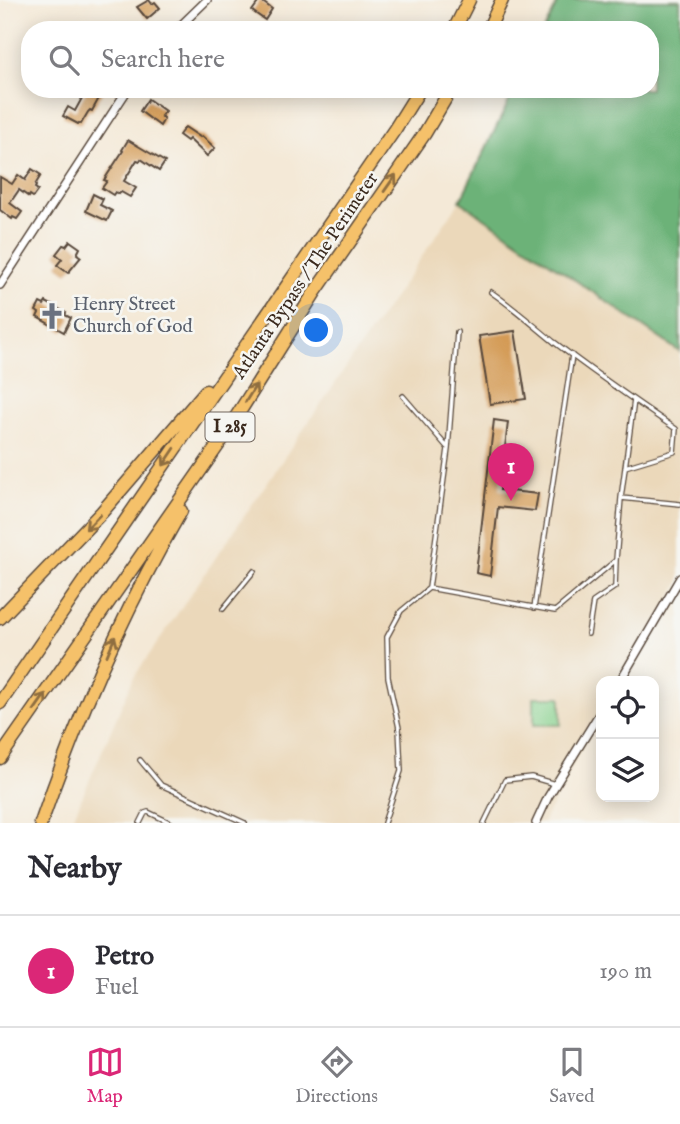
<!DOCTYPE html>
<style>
:root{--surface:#fff;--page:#f7f7f7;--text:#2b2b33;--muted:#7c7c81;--line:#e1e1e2;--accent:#db2777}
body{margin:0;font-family:"IM FELL English",serif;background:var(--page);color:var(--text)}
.controls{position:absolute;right:21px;bottom:21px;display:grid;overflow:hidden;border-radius:14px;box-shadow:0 4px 18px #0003}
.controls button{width:63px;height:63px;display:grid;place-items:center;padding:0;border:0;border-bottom:2px solid var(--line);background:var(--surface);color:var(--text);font:35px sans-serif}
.you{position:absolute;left:317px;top:331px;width:24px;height:24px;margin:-18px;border:5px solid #fff;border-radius:50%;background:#1a73e8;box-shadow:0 0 0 10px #1a73e833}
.badge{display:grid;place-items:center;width:46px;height:46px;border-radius:50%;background:var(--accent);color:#fff;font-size:23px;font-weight:700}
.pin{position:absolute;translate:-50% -58px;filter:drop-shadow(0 2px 4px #0008)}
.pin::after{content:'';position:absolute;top:37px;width:24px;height:21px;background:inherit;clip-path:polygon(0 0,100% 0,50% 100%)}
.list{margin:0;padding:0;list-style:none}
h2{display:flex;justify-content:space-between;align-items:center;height:91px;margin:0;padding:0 28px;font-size:30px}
h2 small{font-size:23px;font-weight:400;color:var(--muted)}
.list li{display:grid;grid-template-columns:46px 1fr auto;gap:21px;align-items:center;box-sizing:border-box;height:112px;padding:0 28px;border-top:2px solid var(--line)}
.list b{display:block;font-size:26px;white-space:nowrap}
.list p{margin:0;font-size:23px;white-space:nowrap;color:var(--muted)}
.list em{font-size:23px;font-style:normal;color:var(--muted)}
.icon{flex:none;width:38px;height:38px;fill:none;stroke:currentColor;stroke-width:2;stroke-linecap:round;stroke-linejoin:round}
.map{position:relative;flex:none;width:680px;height:823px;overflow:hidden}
.search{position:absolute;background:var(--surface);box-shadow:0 4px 18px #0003;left:21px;right:21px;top:21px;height:77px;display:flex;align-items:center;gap:18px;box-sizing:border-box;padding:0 24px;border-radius:28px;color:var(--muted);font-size:26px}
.sheet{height:203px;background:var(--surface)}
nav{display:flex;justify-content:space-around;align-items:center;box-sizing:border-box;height:98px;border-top:2px solid var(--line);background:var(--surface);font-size:19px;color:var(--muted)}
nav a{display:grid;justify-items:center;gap:4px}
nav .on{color:var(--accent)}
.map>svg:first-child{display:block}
.built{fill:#ebd8ba}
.green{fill:#86d08c;stroke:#607d55;stroke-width:2}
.forest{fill:#6cb278;stroke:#546e4b;stroke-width:2}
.building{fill:#d49b57}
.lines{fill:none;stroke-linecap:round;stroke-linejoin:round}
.lane-casing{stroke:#57473a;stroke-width:6}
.street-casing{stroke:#57473a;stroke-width:10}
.highway-casing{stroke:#57473a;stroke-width:15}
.lane{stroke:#fff;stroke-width:3.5}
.street{stroke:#fff;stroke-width:7}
.highway{stroke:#f5c16b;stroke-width:12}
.oneway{stroke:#8f6e41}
.labels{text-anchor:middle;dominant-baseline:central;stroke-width:5;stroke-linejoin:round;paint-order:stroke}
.shield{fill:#f6f6f2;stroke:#73675e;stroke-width:2}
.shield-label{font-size:18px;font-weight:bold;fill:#3b2a1e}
.street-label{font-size:19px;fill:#3b2a1e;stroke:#f6f6f2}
.worship-label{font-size:19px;fill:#5b616d;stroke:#f6f6f2;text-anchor:start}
</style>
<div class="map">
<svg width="680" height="823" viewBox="0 0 680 823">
<rect width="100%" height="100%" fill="#f6f6f2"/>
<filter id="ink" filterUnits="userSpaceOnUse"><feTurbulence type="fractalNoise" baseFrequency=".0143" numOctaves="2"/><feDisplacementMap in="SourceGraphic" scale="14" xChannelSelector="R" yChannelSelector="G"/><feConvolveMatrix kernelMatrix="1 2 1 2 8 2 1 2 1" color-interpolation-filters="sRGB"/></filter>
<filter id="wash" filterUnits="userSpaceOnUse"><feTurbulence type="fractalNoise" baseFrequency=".00686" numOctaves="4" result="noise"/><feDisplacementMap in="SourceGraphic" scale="28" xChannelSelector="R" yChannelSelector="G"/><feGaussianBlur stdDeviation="1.57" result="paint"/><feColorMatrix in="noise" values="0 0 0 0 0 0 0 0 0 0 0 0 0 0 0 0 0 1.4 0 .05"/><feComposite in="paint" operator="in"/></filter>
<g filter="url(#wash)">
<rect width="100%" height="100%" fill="#f4e9d7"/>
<path class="built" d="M 460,201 L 680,352 L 680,582 L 621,681 L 601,681 L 601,714 L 587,737 L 543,823 L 71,823 L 134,677 Z"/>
<path class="green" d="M 534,697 L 561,697 L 561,725 L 534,725 Z"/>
<path class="forest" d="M 559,0 L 680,0 L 680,352 L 460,201 L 515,89 L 650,89 L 650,30 L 544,30 Z"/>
<g id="blocks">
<path class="building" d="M 149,0 L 152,4 L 155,2 L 160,8 L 147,19 L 137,7 Z
M 260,0 L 272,9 L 265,20 L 252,11 Z
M 87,89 L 104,89 L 92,111 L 90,110 L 88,112 L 81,124 L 79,123 L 78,124 L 63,116 L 68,107 L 75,111 Z
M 148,99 L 165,111 L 161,116 L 164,119 L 160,126 L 140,111 Z
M 185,127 L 200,137 L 202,136 L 215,148 L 207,156 L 189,139 L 187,141 L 179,135 Z
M 128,140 L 165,162 L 159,171 L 141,159 L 140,161 L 137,160 L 124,181 L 136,188 L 130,197 L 121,192 L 119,194 L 115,192 L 113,195 L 102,188 L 107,181 L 104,180 L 123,151 L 122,150 Z
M 32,169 L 41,175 L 35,185 L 36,186 L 35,188 L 38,190 L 33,197 L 30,195 L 29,197 L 19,190 L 10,203 L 22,212 L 17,219 L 13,217 L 12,219 L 0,210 L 0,177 L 12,184 L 18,175 L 25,180 Z
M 93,194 L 103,199 L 100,205 L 112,211 L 107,221 L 86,211 Z
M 70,241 L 80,248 L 77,254 L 81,257 L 68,273 L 57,265 L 62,259 L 56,254 L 63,245 L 66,246 Z
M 46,302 L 66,313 L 65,315 L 71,318 L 64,332 L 37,317 L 39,313 L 36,311 L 40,303 L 44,305 Z
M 515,331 L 526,399 L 490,404 L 479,336 Z
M 494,420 L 508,422 L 500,490 L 538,494 L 535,511 L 498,507 L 490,576 L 476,573 Z"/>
</g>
</g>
<g filter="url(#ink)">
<use href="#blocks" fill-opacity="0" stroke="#57473a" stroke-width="2"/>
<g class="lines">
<defs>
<path id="lane" d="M 491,292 C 513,307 533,325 554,342 C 593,372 635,401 676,429 L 674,452 L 625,467
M 403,396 L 447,447
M 621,498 L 680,504
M 429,588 L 555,611 L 616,560 L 621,498 L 634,400
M 534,608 L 572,355
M 223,609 L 254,571
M 588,634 L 593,602 L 615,587 L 616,560
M 140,760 L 161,785 L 245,823
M 140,823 L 145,813 L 148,812 L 171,823
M 384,823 L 401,771 L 399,728 L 388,677 L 387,637 L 401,611 L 429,588 L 448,449 L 457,332
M 484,823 L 505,780 L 531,777 L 555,784"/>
<path id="street" d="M 176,30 L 207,0
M 0,285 L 128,89
M 620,681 L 680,578
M 536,823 L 548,797 L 601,711"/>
<path id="highway" d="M 454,30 L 469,0
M 488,30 L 502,0
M 0,618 L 102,512 L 206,391
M 0,703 L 395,129 L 420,89
M 0,758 L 221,441 L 315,292 L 425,133 L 451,89
M 41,823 C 78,715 124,610 181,511"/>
</defs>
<use href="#lane" class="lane-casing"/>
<use href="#street" class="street-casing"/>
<use href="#highway" class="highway-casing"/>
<use href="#lane" class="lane"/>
<use href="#street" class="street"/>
<use href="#highway" class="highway"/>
</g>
<defs><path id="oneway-shaft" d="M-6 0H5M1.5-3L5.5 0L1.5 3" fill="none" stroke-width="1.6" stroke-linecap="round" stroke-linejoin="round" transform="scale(1.75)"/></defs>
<g class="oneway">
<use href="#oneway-shaft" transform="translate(390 183) rotate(-55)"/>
<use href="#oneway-shaft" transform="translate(251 393) rotate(-58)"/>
<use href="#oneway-shaft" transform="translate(169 457) rotate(124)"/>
<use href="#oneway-shaft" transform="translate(93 522) rotate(134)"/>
<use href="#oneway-shaft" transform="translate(111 646) rotate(-67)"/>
<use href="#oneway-shaft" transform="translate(40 702) rotate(-55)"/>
</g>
</g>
<defs>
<symbol id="church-bare" viewBox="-9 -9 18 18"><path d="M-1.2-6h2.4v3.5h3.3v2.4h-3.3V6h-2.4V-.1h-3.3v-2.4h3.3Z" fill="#6b7280" stroke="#f6f6f2" stroke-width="2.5" paint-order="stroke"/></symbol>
</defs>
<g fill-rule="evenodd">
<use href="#church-bare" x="33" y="297" width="38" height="38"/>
</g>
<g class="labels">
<rect class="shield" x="205.5" y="412.5" width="49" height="29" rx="5"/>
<g class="shield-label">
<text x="230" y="427">I 285</text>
</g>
<g class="street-label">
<text transform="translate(306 276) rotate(-56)">Atlanta Bypass / The Perimeter</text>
</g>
<g class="worship-label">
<text x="73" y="305">Henry Street<tspan x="73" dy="22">Church of God</tspan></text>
</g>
</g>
</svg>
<div class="controls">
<button><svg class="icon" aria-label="locate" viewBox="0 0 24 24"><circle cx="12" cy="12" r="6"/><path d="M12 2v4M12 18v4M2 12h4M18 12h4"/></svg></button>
<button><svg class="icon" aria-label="layers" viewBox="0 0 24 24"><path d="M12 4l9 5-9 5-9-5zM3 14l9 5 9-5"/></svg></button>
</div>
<div class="you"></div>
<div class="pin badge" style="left:511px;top:501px">1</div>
<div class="search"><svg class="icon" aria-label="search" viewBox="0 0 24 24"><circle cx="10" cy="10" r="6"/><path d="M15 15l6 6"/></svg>Search here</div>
</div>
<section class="sheet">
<h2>Nearby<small></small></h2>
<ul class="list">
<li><span class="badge">1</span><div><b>Petro</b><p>Fuel</p></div><em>190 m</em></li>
</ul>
</section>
<nav>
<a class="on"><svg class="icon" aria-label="map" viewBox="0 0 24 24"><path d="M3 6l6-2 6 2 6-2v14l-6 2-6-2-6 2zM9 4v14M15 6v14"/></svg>Map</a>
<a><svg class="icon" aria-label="directions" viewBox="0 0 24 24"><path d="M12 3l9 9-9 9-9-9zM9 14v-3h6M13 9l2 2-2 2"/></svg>Directions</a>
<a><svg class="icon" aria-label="saved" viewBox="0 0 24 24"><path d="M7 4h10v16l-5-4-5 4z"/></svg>Saved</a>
</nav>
